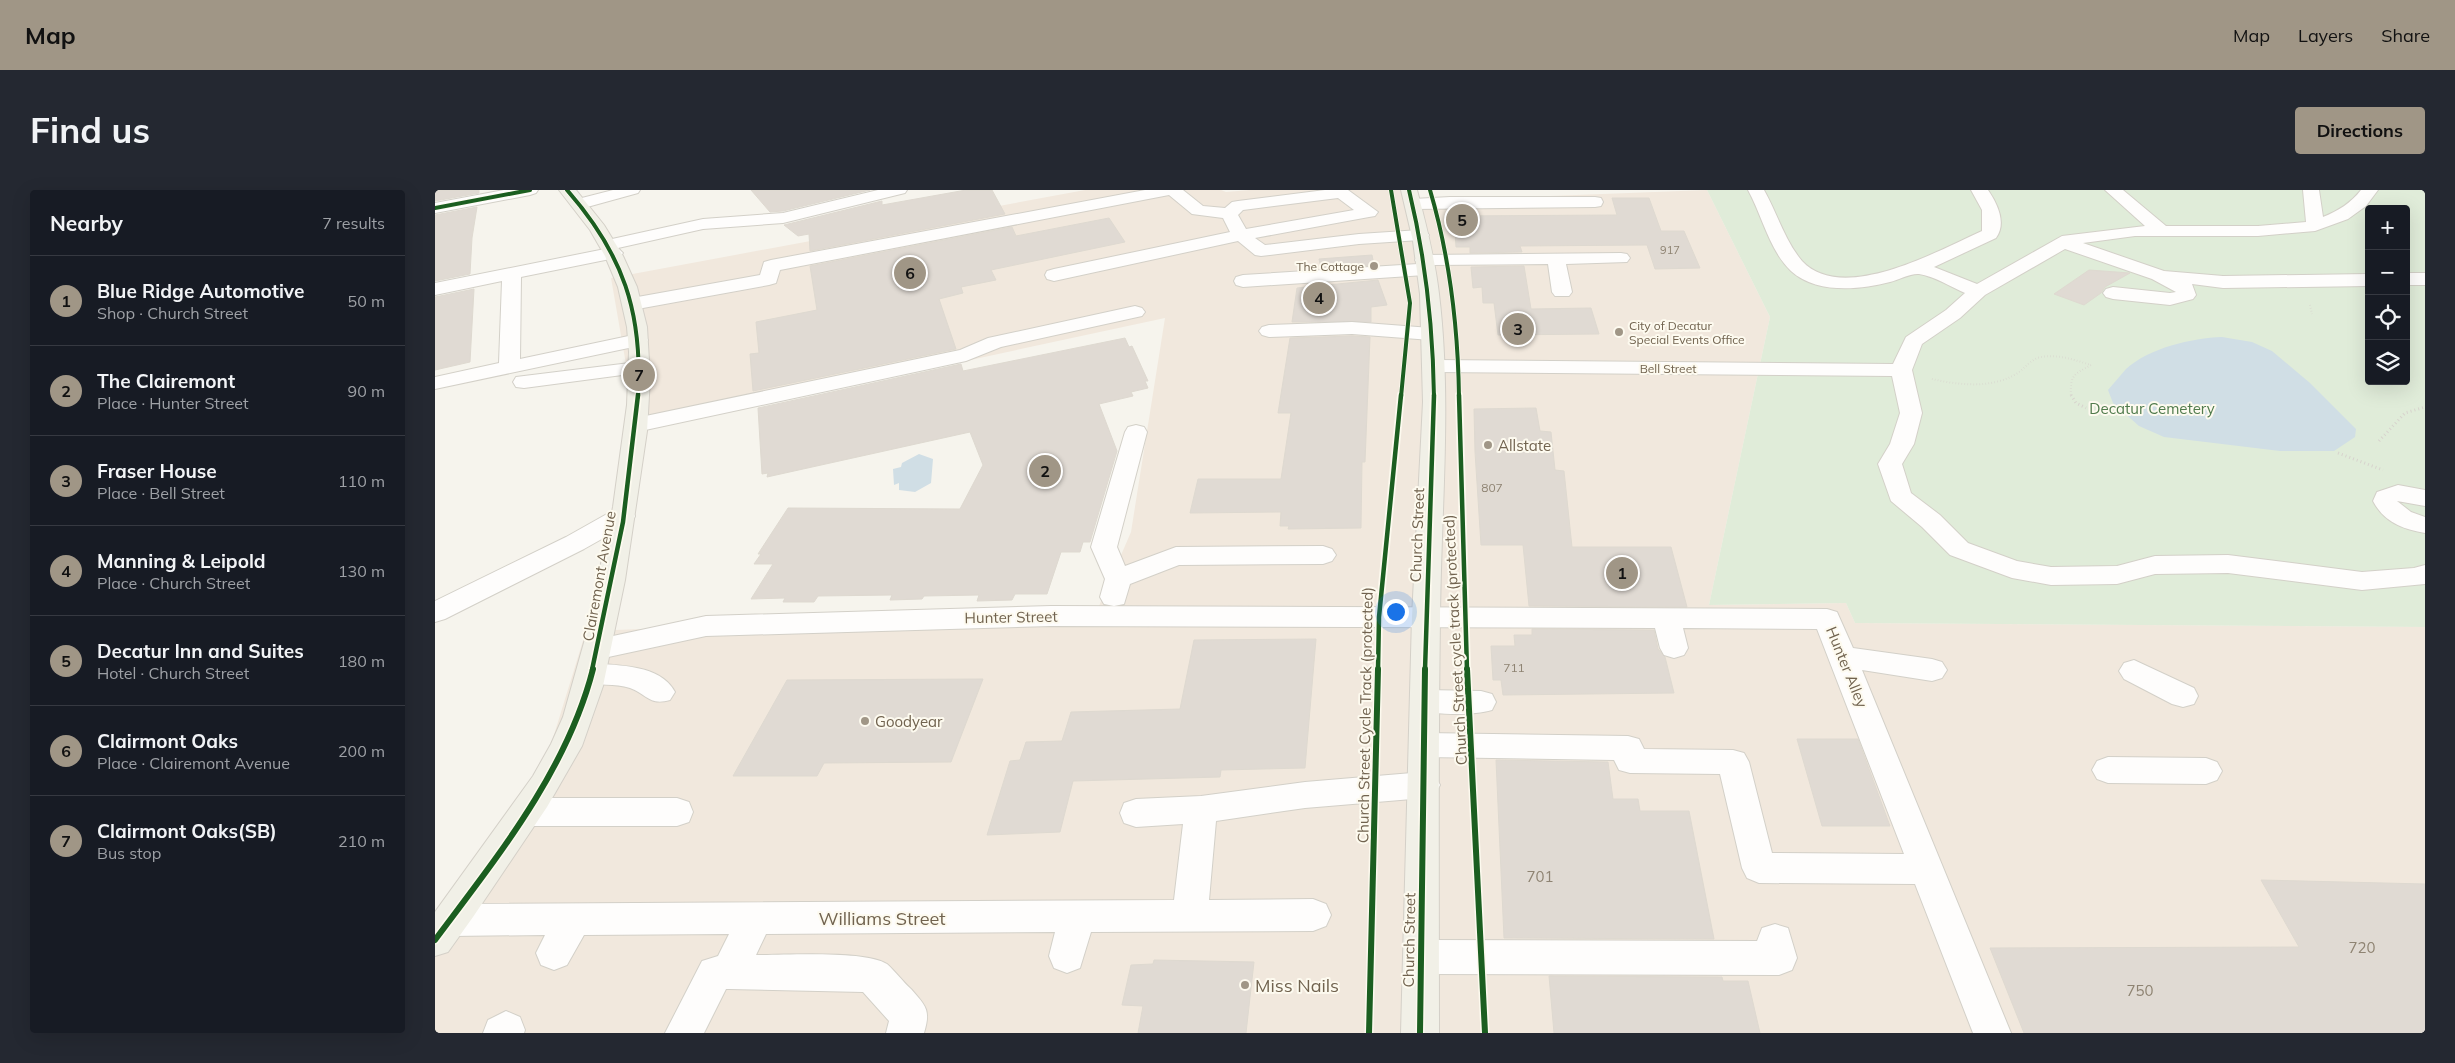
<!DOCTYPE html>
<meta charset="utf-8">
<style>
:root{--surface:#171b24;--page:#242831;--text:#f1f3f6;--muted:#9ea1a6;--line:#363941;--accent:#a09686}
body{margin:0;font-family:Mulish,sans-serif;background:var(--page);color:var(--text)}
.controls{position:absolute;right:15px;top:15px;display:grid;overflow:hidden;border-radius:5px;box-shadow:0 5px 20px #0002}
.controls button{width:45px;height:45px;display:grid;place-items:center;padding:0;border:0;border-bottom:1px solid var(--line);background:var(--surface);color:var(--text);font:25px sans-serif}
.you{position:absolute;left:960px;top:421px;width:18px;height:18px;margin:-12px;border:4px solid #fff;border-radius:50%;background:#1a73e8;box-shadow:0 0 0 8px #1a73e833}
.badge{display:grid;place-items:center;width:32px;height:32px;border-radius:50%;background:var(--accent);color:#111;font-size:16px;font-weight:700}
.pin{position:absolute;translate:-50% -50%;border:2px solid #fff;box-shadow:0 1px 5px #0006}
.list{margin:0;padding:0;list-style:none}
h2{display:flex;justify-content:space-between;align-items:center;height:65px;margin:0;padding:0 20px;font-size:21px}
h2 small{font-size:16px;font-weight:400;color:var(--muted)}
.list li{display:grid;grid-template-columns:32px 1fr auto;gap:15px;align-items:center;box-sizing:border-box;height:90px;padding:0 20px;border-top:1px solid var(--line)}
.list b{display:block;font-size:19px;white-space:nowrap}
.list p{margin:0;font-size:16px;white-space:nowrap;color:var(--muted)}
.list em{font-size:16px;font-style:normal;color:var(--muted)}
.icon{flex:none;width:28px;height:28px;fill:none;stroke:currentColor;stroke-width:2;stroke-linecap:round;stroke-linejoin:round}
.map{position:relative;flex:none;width:1990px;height:843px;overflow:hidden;border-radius:5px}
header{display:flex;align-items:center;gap:30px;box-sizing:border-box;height:70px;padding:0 25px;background:var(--accent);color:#111}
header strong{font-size:24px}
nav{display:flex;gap:28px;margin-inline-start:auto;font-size:18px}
.intro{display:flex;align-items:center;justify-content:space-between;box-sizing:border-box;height:120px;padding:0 30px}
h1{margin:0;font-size:35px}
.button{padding:12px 22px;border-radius:5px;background:var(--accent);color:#111;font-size:18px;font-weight:700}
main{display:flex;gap:30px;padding:0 30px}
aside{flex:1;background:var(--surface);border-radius:5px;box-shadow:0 5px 20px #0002}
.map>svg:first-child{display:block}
.commercial{fill:#f1e8dd}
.green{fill:#e0ecd9;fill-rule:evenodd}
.water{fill:#d0dee5}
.building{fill:#e0dad3;stroke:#ded9d0}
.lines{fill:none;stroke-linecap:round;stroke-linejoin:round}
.minor-casing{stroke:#d3d0c8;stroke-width:2}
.major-casing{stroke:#d4d0c8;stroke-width:2}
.path-far1{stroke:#d7d3cd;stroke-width:2;stroke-dasharray:0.5 2.5;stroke-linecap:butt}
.path{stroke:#d7d3cd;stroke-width:3;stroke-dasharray:1 3;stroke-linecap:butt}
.minor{fill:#fefdfc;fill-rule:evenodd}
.major{fill:#f1f0e7;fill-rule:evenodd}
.cycleway-far2-casing{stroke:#fdfaef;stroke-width:5.5}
.cycleway-far1-casing{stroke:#fdfaef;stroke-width:8}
.cycleway-casing{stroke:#fdfaef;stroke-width:9}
.cycleway-far2{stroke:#1b5e20;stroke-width:4}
.cycleway-far1{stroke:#1b5e20;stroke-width:4.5}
.cycleway{stroke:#1b5e20;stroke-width:6}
.poi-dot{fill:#a09686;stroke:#fdfaef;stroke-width:2}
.labels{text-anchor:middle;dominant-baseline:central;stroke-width:4;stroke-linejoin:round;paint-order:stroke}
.far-number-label{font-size:11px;fill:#8e8372}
.far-poi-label{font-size:12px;fill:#71634f;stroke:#fdfaef;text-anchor:end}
.far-street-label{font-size:12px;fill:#71634f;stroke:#fdfaef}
.number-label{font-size:12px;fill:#8e8372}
.park-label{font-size:15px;fill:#507b4c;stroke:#fdfaef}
.poi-label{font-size:15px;fill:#71634f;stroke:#fdfaef;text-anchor:start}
.street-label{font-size:15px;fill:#71634f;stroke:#fdfaef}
.near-number-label{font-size:15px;fill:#8e8372}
.near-street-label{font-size:18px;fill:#71634f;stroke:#fdfaef}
.near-poi-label{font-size:18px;fill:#71634f;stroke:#fdfaef;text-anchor:start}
</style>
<header>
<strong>Map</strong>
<nav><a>Map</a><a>Layers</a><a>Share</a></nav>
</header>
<div class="intro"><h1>Find us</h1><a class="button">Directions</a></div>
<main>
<aside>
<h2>Nearby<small>7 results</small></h2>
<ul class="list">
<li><span class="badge">1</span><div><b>Blue Ridge Automotive</b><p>Shop · Church Street</p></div><em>50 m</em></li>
<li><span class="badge">2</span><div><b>The Clairemont</b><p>Place · Hunter Street</p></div><em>90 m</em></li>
<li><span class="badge">3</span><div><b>Fraser House</b><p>Place · Bell Street</p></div><em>110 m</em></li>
<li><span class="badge">4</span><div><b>Manning &amp; Leipold</b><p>Place · Church Street</p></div><em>130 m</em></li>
<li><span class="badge">5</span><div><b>Decatur Inn and Suites</b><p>Hotel · Church Street</p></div><em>180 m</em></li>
<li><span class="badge">6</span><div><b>Clairmont Oaks</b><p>Place · Clairemont Avenue</p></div><em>200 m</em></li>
<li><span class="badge">7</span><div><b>Clairmont Oaks(SB)</b><p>Bus stop</p></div><em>210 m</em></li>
</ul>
</aside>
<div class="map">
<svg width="1990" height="843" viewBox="0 0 1990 843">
<rect width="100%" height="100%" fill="#f6f4ed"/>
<path class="commercial" d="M 650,0 L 786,0 L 791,2 L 815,0 L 979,0 L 984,11 L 1272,0 L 1335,127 L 1274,415 L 1411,413 L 1420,433 L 1990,437 L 1990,843 L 0,843 L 0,753 L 94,626 L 151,441 L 661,423 L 696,342 L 730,128 L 196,243 L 196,203 L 176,88 Z"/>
<path class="green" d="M 1272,0 L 1990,0 L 1990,437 L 1420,433 L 1411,413 L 1274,415 L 1335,127 ZM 1934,19 L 1971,19 L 1971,191 L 1934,191 Z"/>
<path class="water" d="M 1787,147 L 1817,152 L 1837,161 L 1875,193 L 1921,239 L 1920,247 L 1899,261 L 1845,261 L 1729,247 L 1704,236 L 1678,213 L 1673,200 C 1679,193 1685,186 1691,179 C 1714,158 1757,148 1787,147 Z
M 484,264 L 498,269 L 496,293 L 480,302 L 464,300 L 464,293 L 459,295 L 458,279 L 466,277 L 467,273 Z"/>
<path class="building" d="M 0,0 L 44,0 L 44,3 L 0,11 Z
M 316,0 L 435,0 L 348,21 L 335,22 Z
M 531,0 L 557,0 L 570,24 L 375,61 L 374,44 L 363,46 L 349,35 L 447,11 L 447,15 Z
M 1177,8 L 1214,8 L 1226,41 L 1249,41 L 1265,78 L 1220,79 L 1212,55 L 1085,56 L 1087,62 L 1035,63 L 1035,57 L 1021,57 L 1019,26 L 1182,25 Z
M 42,17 L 37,48 L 35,84 L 0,91 L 0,25 Z
M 674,28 L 690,52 L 556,80 L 561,90 L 526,97 L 528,103 L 504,109 L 521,159 L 318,201 L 315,164 L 324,163 L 321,132 L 382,120 L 375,76 L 577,37 L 581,46 Z
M 937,65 L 939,75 L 886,78 L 884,69 Z
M 1089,76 L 1096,119 L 1156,118 L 1164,144 L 1063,145 L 1059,113 L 1048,113 L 1047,97 L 1038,98 L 1036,77 Z
M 1654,80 L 1695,83 L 1670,97 L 1666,103 L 1649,115 L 1619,104 Z
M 943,90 L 952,115 L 936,117 L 936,132 L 857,132 L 862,98 Z
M 39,99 L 35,172 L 0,180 L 0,107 Z
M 917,146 L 935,147 L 930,272 L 927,272 L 926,338 L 853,339 L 854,336 L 845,336 L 846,322 L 755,323 L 763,289 L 846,289 L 856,223 L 843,223 L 855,148 Z
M 690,148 L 694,157 L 697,156 L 713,191 L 710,191 L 713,198 L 696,202 L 698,206 L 664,214 L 682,261 L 655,352 L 648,352 L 645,362 L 626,362 L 612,404 L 580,404 L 577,410 L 542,411 L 544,405 L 489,406 L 487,409 L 455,410 L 457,405 L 383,406 L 379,412 L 348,412 L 350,408 L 316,409 L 338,374 L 319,374 L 326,364 L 323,364 L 353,318 L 525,319 L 548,275 L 535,242 L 332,287 L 333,283 L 327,284 L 323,218 L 526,174 L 528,181 Z
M 1101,218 L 1105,241 L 1116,242 L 1120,280 L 1129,281 L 1137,357 L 1236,357 L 1252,417 L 1094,416 L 1088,355 L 1046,355 L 1040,262 L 1039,219 Z
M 1097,439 L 1219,440 L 1223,459 L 1230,467 L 1239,503 L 1068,505 L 1066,490 L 1058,490 L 1056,456 L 1080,456 L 1079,445 L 1097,445 Z
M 881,449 L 870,578 L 786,580 L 785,587 L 638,591 L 625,642 L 552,645 L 575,571 L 585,570 L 591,552 L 627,551 L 636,522 L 745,519 L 759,450 Z
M 548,489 L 516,572 L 389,573 L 382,586 L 298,586 L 352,490 Z
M 1362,549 L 1423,549 L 1455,636 L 1387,636 Z
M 1061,570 L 1173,572 L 1178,609 L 1203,609 L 1205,621 L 1254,621 L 1279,749 L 1069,748 Z
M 1826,690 L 1990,694 L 1990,843 L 1589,843 L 1555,758 L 1864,757 Z
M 719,770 L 819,772 L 811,843 L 703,843 L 708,816 L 687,815 L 696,775 L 718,774 Z
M 1114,786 L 1287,787 L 1288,791 L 1313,791 L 1325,843 L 1119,843 Z"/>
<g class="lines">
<defs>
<path id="minor" d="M 69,0 L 103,0 L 101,3 L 95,5 L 0,23 L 0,13 Z
M 178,0 L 205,0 L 203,3 L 145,19 L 139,18 L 137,14 L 139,10 Z
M 443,0 L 472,0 L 470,3 L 348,33 L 268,39 L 183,58 L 188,63 L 185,67 L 86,87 L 85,169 L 203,144 L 210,146 L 213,150 L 210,154 L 203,156 L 0,199 L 0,187 L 64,173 L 67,91 L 0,105 L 0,93 L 170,59 L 165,55 L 168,51 L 268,29 L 348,23 Z
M 710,0 L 748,0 L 768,16 L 790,18 L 797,12 L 803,11 L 890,0 L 913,0 L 943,22 L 940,26 L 934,27 L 820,48 L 830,55 L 924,44 L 985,40 L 991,41 L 994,45 L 991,49 L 985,50 L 924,54 L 826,66 L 820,65 L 803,51 L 619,91 L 612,89 L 610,85 L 612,81 L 619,79 L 795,42 L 788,28 L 757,24 L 734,5 L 345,80 L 341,93 L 334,95 L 197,120 L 190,118 L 187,114 L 190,110 L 197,108 L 325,85 L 329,72 L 336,70 ZM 903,8 L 919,20 L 811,39 L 803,25 L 808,20 Z
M 1313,0 L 1329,0 C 1342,23 1350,51 1367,71 C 1408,115 1504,60 1547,41 L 1547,20 L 1536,0 L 1553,0 C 1562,13 1572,33 1561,48 L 1499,77 L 1542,94 L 1627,46 L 1710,36 L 1670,0 L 1688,0 L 1731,36 L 1823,36 L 1871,32 L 1868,0 L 1884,0 L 1888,27 C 1903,21 1916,13 1926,0 L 1943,0 L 1931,16 L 1913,29 L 1880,41 L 1823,46 L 1700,46 L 1648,53 L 1729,81 L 1788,86 L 1934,84 L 1934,96 L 1788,98 L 1757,94 L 1761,105 L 1758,109 L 1735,115 L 1678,109 L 1671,107 L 1668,103 L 1671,99 L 1678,97 L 1735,103 L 1741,102 L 1717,89 L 1630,59 L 1550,105 L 1525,128 L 1487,154 L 1477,180 L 1487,223 L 1479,254 L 1467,274 L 1476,303 L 1505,325 L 1533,353 L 1582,371 L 1616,377 L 1682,376 L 1720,366 L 1793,365 L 1927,382 L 1979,378 L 1990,375 L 1990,394 L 1927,400 L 1793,383 L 1720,384 L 1682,394 L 1616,395 L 1577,388 L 1515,365 L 1487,337 L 1456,311 L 1443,274 L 1455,254 L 1465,223 L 1457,186 L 1000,182 L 993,180 L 989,176 L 993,172 L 1000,170 L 1458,174 L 1471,147 L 1511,120 L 1530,103 C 1516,97 1499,86 1484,84 C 1476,83 1463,90 1455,92 C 1424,100 1381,104 1356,81 C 1334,60 1327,25 1313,0 Z
M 1015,7 L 1160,7 L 1166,8 L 1168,12 L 1166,16 L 1160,17 L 978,19 L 972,18 L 970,14 L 972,10 L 978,9 Z
M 1186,63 L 1192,64 L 1195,68 L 1192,72 L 1131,74 L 1137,102 L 1134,106 L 1120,106 L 1117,102 L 1113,74 L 997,75 L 999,79 L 997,83 L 990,85 L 808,97 L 801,95 L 799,91 L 801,87 L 808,85 L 983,74 L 980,70 L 983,66 L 989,65 Z
M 1971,83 L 1990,83 L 1990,95 L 1971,95 Z
M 700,116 L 707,118 L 710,122 L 707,126 L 566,157 L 531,171 L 201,242 L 193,240 L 190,235 L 193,230 L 201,228 L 525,160 L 553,148 Z
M 917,132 L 996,138 L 1003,140 L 1006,144 L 1003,148 L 996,150 L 917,144 L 834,147 L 827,145 L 824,141 L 827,137 L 834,135 Z
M 203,172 L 210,174 L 214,178 L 210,182 L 89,198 L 81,197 L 78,192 L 81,187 L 89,186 Z
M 701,235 L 709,237 L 712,242 L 682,357 L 690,376 L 741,357 L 888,356 L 897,359 L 901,365 L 897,371 L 888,374 L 744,375 L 695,394 L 689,414 L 679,416 L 669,414 L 665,407 L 670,389 L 656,357 L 690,242 L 693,237 Z
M 1963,295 L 1990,300 L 1990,316 L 1962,311 L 1976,322 L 1990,327 L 1990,343 C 1967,339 1949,332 1938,311 L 1942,302 Z
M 188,318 L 197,320 L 200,326 L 197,332 L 149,359 L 10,429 L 0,432 L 0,411 L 131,347 L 179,320 Z
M 616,416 L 1392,419 L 1402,422 L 1418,458 L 1497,469 L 1507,472 L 1512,480 L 1507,488 L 1497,491 L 1427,480 L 1576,843 L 1538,843 L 1480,694 L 1324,693 L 1312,688 L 1307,678 L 1285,584 L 1195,583 L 1184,580 L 1179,570 L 990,567 L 979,564 L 974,555 L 979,546 L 990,543 L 1193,546 L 1204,549 L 1209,559 L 1298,560 L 1309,563 L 1314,572 L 1337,663 L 1469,664 L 1382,439 L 1248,438 L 1253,458 L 1249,465 L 1239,468 L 1229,465 L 1225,458 L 1220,438 L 616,436 L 271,446 L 164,469 L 154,466 L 150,459 L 154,452 L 164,449 L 271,426 Z
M 1699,470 L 1759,498 L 1763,506 L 1759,514 L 1748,517 L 1737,514 L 1689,489 L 1684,481 L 1689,473 Z
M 157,473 C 184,476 225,474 240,502 L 235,510 C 214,516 212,504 195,498 C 180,493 162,496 147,492 L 142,484 L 147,476 Z
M 990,500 L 1046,501 L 1057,504 L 1061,512 L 1057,520 C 1037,526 999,525 979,519 L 975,511 L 979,503 Z
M 1673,567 L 1771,568 L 1782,572 L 1787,581 L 1782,590 L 1771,594 L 1673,593 L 1662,589 L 1657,580 L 1662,571 Z
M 989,582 L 1000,586 L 1005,595 L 1000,604 L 989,608 L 870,618 L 781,631 L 774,710 L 878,709 L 891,714 L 896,725 L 891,736 L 878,741 L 656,742 L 645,778 L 632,783 L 619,778 L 614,766 L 620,742 L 331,744 L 321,765 C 349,765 431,760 452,774 C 460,781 468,792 476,799 C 491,816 496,820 489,843 L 451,843 L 454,831 L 428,802 L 294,799 L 291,799 L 269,843 L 230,843 L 267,771 L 283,766 L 294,744 L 149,745 L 132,775 L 119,780 L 106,775 L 101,763 L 110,745 L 16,746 L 3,741 L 0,726 L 3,719 L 16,714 L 739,710 L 748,634 L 701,637 L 689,633 L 685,623 L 689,613 L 701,609 L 766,606 L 870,592 Z
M 92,608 L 242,608 L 254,612 L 258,622 L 254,632 L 242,636 L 92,636 L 80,632 L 76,622 L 80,612 Z
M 1340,734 L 1353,738 L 1362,768 L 1357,780 L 1344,785 L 987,784 L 974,779 L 969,767 L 974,755 L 987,750 L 1322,751 L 1327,738 Z
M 71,821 L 85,827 L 90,840 L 89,843 L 48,843 L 53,830 Z"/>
<path id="major" d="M 124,0 L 141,0 L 169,35 L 188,66 L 202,97 L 212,137 L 215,188 L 212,241 L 190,390 L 168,496 L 147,556 L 112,617 L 38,727 L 13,762 L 0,766 L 0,722 L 98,586 L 116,554 L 128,527 L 150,449 L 178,317 L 192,215 L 194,162 L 192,137 L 183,97 L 170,66 L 155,40 Z
M 966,0 L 982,0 C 991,34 1000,69 1004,104 C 1017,211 1006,319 1005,427 C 1003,565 1004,704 1004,843 L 966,843 L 977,427 L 988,212 L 985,104 L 978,51 Z"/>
</defs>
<use href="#minor" class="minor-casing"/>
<use href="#major" class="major-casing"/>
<path class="path-far1" d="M 1875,115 L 1877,124
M 1497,189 C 1524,195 1556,199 1581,184 C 1590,179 1595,169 1606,167 C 1623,164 1640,170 1656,175 C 1638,185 1635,185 1636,207"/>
<path class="path" d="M 1636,205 L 1641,213 L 1651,218
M 1944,251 L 1970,223 L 1990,217
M 1903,263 L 1948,280"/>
<use href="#minor" class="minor"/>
<use href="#major" class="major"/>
<defs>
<path id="cycleway-far2" d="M 132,0 C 188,64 208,122 203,207
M 956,0 L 975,113 L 966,207
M 974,0 C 991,70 998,135 999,207
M 995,0 C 1015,68 1023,136 1024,207
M 0,18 L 95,0"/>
<path id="cycleway-far1" d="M 1024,205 L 1032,480
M 157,480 L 188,332 L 203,205
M 943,480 L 944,427 L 966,205
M 990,480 L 999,205"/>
<path id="cycleway" d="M 1032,479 L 1050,843
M 0,750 C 62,667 132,581 158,479
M 934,843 L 943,479
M 985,843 L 990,479"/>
</defs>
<use href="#cycleway-far2" class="cycleway-far2-casing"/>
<use href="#cycleway-far1" class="cycleway-far1-casing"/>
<use href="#cycleway" class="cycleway-casing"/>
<use href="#cycleway-far2" class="cycleway-far2"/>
<use href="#cycleway-far1" class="cycleway-far1"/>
<use href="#cycleway" class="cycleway"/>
</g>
<g class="poi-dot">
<circle cx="939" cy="76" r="5"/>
<circle cx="1184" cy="142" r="5"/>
<circle cx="1053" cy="255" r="5"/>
<circle cx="430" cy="531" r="5"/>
<circle cx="810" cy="795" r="5"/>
</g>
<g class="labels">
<g class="far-number-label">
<text x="1235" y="60">917</text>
</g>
<g class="far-poi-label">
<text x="929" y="76">The Cottage</text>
<text x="1194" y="135" text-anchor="start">City of Decatur<tspan x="1194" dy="14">Special Events Office</tspan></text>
</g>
<g class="far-street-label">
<text x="1233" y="178">Bell Street</text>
</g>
<g class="number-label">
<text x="1057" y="297">807</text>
<text x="1079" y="477">711</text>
</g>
<g class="park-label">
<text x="1717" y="218">Decatur Cemetery</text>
</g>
<g class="poi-label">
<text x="1063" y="255">Allstate</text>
<text x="440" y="531">Goodyear</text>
</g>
<g class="street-label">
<text transform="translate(982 345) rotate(-88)">Church Street</text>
<text transform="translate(164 386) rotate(-80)">Clairemont Avenue</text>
<text transform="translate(576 427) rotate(-1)">Hunter Street</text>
<text transform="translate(1020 450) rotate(-93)">Church Street cycle track (protected)</text>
<text transform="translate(1412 477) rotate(68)">Hunter Alley</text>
<text transform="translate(930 525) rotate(-89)">Church Street Cycle Track (protected)</text>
<text transform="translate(974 750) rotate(-89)">Church Street</text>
</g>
<g class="near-number-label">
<text x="1105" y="686">701</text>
<text x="1927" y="757">720</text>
<text x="1705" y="800">750</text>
</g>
<g class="near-street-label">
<text x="447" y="728">Williams Street</text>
</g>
<g class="near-poi-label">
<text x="820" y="795">Miss Nails</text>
</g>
</g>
</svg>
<div class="controls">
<button>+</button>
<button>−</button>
<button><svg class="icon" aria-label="locate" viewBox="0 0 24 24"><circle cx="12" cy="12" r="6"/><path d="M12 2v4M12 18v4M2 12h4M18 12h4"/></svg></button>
<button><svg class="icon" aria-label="layers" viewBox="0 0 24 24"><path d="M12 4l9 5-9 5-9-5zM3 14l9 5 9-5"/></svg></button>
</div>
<div class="you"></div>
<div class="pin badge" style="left:1187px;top:383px">1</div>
<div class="pin badge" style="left:610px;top:281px">2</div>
<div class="pin badge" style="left:1083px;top:139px">3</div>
<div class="pin badge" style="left:884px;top:108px">4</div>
<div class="pin badge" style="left:1027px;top:30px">5</div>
<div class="pin badge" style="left:475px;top:83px">6</div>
<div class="pin badge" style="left:204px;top:185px">7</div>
</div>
</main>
